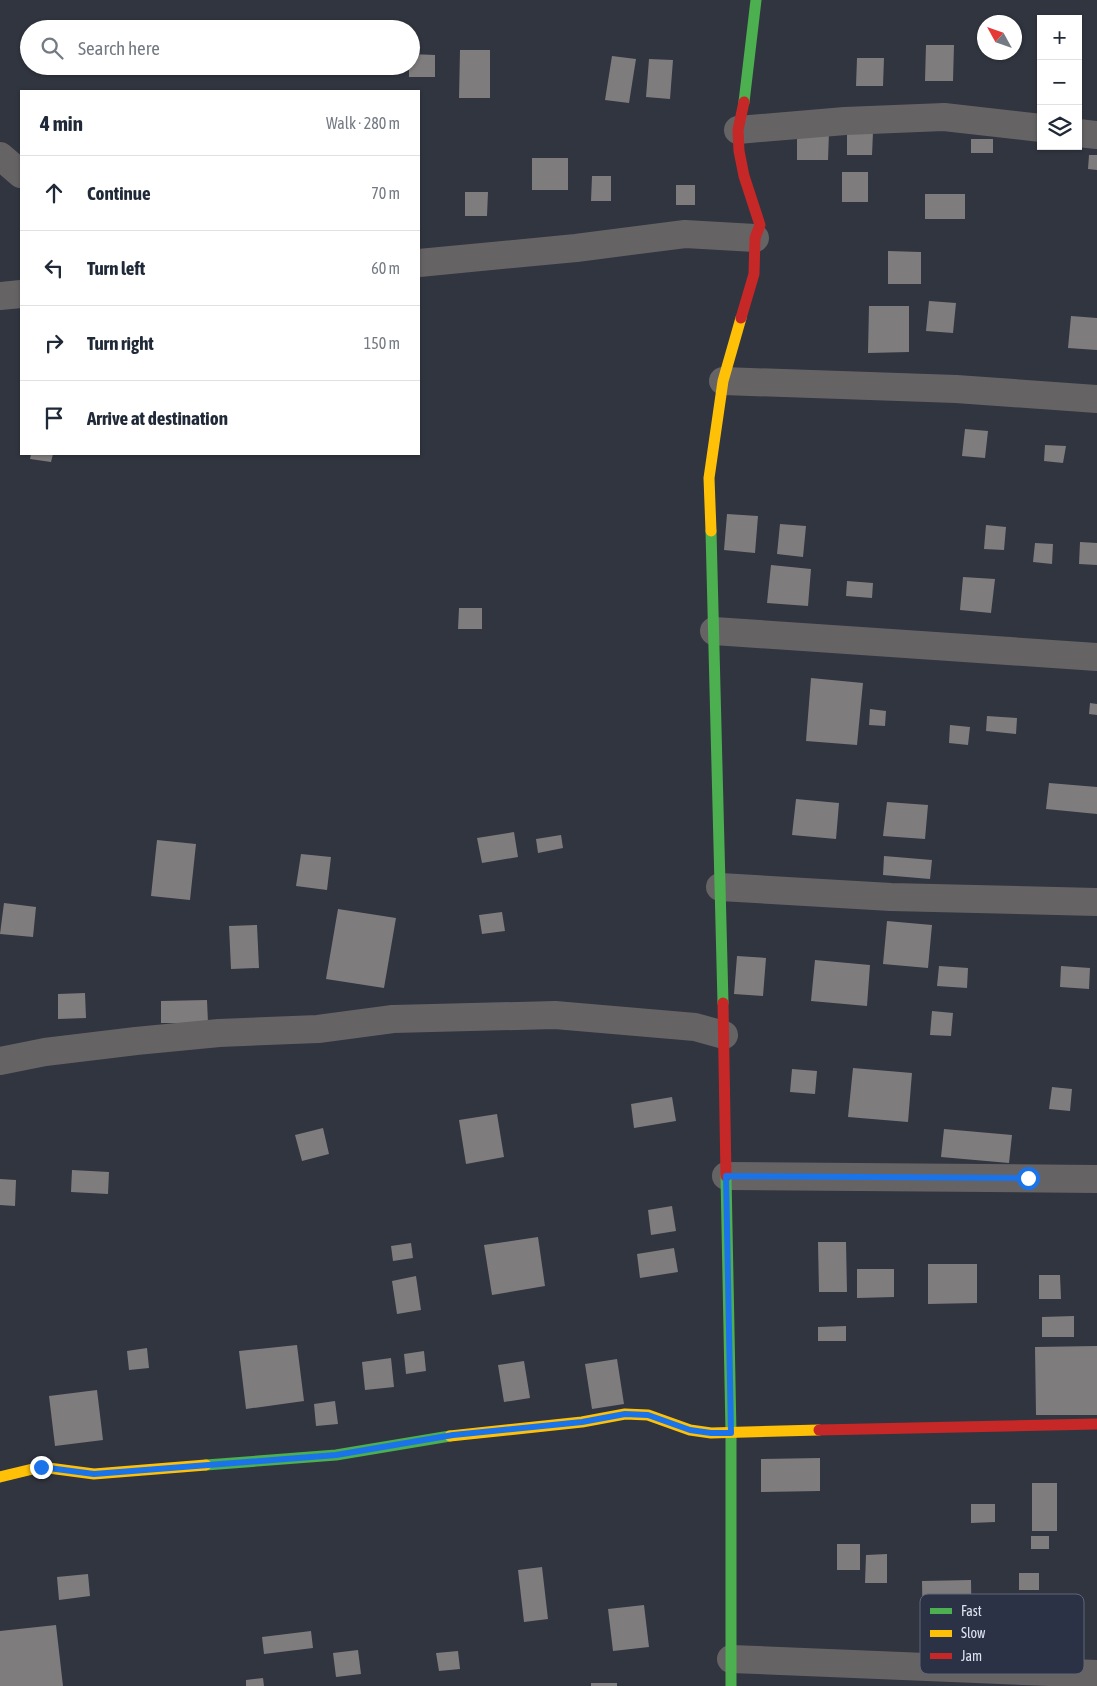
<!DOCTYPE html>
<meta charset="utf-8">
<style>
:root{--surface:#fff;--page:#f6f6f7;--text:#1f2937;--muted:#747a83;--line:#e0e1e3}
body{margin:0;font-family:"Asap Condensed",sans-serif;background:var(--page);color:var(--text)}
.controls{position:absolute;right:15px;top:15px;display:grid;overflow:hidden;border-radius:0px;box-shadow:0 1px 4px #0004}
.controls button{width:45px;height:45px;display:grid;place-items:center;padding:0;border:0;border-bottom:1px solid var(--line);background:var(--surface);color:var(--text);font:25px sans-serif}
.compass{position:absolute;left:977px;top:15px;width:45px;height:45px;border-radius:50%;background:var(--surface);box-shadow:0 1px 4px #0004;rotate:310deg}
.stop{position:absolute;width:15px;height:15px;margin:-11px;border:4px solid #1a73e8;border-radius:50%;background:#fff}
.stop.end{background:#1a73e8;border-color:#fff;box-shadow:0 1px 5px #0008}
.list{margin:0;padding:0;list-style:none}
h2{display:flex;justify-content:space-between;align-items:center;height:65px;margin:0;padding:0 20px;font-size:21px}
h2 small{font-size:16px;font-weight:400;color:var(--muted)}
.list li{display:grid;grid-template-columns:32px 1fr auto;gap:15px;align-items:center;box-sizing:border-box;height:75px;padding:0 20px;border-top:1px solid var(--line)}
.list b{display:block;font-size:19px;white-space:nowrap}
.list em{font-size:16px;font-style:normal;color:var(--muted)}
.icon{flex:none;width:28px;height:28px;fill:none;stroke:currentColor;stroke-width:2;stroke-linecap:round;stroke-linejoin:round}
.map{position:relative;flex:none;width:1097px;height:1686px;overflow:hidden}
.search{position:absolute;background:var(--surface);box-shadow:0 1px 4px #0004;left:20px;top:20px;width:400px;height:55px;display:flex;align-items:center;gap:12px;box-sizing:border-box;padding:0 18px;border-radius:28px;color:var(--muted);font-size:19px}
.panel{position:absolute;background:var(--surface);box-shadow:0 1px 4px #0004;left:20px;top:90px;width:400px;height:365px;border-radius:0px}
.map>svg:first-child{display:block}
.building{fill:#7f7c7e}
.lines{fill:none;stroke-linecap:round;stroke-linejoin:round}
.street{stroke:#666365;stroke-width:28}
.fast{stroke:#4caf50;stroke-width:11}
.slow{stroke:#ffc107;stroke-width:11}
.jam{stroke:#c62828;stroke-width:11}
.route{stroke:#1a73e8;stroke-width:6}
.key{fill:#2b3245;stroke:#616778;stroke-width:1}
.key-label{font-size:14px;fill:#dfe3f0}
</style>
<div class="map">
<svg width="1097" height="1686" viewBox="0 0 1097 1686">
<rect width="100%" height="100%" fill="#31353f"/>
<path class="building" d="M 154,27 L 174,27 L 174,29 L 154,29 Z
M 926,45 L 954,45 L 953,81 L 925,81 Z
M 460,50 L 490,50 L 490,98 L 459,98 Z
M 411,54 L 435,55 L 435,77 L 409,77 L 409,66 L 411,66 Z
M 612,56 L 636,59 L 629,103 L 605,100 Z
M 857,58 L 884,58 L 883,86 L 856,86 Z
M 649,59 L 673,60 L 670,99 L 646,97 Z
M 287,66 L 310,66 L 310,74 L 287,74 Z
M 797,132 L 829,132 L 828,160 L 797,160 Z
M 847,132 L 873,132 L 872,155 L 847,155 Z
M 971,139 L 993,139 L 993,153 L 971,153 Z
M 1089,155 L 1097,155 L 1097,170 L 1088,169 Z
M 532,158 L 568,158 L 568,190 L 532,190 Z
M 842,172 L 868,172 L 868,202 L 842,202 Z
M 592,176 L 611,176 L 611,201 L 591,201 Z
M 676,185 L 695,185 L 695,205 L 676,205 Z
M 465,192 L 488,192 L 487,216 L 465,216 Z
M 925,194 L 965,194 L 965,219 L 925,219 Z
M 888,251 L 921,252 L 921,284 L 888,284 Z
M 929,301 L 956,303 L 953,333 L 926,331 Z
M 869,306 L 909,306 L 909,352 L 868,353 Z
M 1071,316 L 1097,318 L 1097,350 L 1068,348 Z
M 965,429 L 988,431 L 985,458 L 962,456 Z
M 1045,445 L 1066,446 L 1063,463 L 1044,461 Z
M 31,454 L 53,454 L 51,462 L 30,459 Z
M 727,514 L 758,516 L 755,553 L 724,550 Z
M 780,524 L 806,526 L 803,557 L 777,554 Z
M 986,525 L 1006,527 L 1004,550 L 984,549 Z
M 1080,542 L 1097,543 L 1097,565 L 1079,564 Z
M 1035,543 L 1053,544 L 1052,564 L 1033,562 Z
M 771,565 L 811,569 L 808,606 L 767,603 Z
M 963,577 L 995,579 L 991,613 L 960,610 Z
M 847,581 L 873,583 L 872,598 L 846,596 Z
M 459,608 L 482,608 L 482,629 L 458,629 Z
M 811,678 L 863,683 L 857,745 L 806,741 Z
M 1090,703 L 1097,704 L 1097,715 L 1089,714 Z
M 870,709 L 886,711 L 885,726 L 869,725 Z
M 987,716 L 1017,718 L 1016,734 L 986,731 Z
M 950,725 L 970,727 L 968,745 L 949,743 Z
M 1049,783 L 1097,787 L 1097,814 L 1046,809 Z
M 796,799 L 839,803 L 836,839 L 792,835 Z
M 887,802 L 928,805 L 925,839 L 883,836 Z
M 514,832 L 518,857 L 482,863 L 477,838 Z
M 561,835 L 563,848 L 538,853 L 536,839 Z
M 157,840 L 196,844 L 190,900 L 151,896 Z
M 301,854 L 331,857 L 327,890 L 296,886 Z
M 884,856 L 932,860 L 930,879 L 883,875 Z
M 4,903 L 36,907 L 33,937 L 0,934 Z
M 338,909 L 396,918 L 384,988 L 326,979 Z
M 502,912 L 505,931 L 482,934 L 479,915 Z
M 887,921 L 932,925 L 928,968 L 883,964 Z
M 257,925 L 259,968 L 231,969 L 229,926 Z
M 737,956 L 766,958 L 763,996 L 734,994 Z
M 815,960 L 870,965 L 867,1006 L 811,1001 Z
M 939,966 L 968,968 L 967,988 L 937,986 Z
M 1061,966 L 1090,968 L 1089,989 L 1060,987 Z
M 85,993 L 86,1018 L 58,1019 L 58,994 Z
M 207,1000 L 208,1023 L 161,1023 L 161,1001 Z
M 932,1011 L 953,1013 L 951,1036 L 930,1035 Z
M 853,1068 L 912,1073 L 908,1122 L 848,1117 Z
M 792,1069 L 817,1071 L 815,1094 L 790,1092 Z
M 1052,1087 L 1072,1089 L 1070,1111 L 1049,1109 Z
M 672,1097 L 676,1121 L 634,1128 L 631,1104 Z
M 497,1114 L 504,1157 L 466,1164 L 459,1120 Z
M 323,1128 L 329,1154 L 302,1161 L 295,1135 Z
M 944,1129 L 1012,1135 L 1009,1163 L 941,1157 Z
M 72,1170 L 109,1172 L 108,1194 L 71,1192 Z
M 0,1179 L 16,1180 L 15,1206 L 0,1205 Z
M 672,1206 L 676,1231 L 651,1235 L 648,1210 Z
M 538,1237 L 545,1286 L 492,1295 L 484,1245 Z
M 818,1242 L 846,1242 L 847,1292 L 819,1292 Z
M 411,1243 L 413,1258 L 393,1261 L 391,1246 Z
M 674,1248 L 678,1272 L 640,1278 L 637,1254 Z
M 928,1264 L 977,1264 L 977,1303 L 928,1304 Z
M 857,1269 L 894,1269 L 894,1297 L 857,1298 Z
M 1039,1275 L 1060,1275 L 1061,1299 L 1039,1299 Z
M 416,1276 L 421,1310 L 397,1314 L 392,1281 Z
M 1074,1316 L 1074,1337 L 1042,1337 L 1042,1317 Z
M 846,1326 L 846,1341 L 818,1341 L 818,1327 Z
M 297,1345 L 304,1401 L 246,1409 L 239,1351 Z
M 1097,1346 L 1097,1415 L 1036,1415 L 1035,1347 Z
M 147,1348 L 149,1368 L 129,1370 L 127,1351 Z
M 424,1351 L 426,1371 L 406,1374 L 404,1354 Z
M 391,1358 L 394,1387 L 365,1390 L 362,1362 Z
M 617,1359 L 624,1404 L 592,1409 L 585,1364 Z
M 524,1361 L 530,1398 L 504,1402 L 498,1365 Z
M 97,1390 L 103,1440 L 55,1446 L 49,1396 Z
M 335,1401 L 338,1424 L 316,1426 L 314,1404 Z
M 820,1458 L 820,1491 L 761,1492 L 761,1459 Z
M 1032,1483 L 1057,1483 L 1057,1531 L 1032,1531 Z
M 971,1504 L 995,1504 L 995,1522 L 971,1523 Z
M 1031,1536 L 1049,1536 L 1049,1549 L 1031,1549 Z
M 837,1544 L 860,1544 L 860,1570 L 837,1570 Z
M 887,1554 L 887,1583 L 865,1583 L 866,1555 Z
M 542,1567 L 548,1619 L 524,1622 L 518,1570 Z
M 1019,1573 L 1039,1573 L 1039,1590 L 1019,1590 Z
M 88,1574 L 90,1596 L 59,1600 L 57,1577 Z
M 971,1580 L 972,1639 L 923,1639 L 922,1581 Z
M 644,1605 L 649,1647 L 613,1651 L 608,1609 Z
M 56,1625 L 63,1686 L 0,1686 L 0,1631 Z
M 311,1631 L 313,1648 L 264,1654 L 262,1637 Z
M 358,1650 L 361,1674 L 336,1677 L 333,1653 Z
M 458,1651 L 460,1669 L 439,1671 L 436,1653 Z
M 263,1678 L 264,1686 L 246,1686 L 246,1680 Z
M 591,1683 L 617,1683 L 617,1686 L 591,1686 Z"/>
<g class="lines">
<path class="street" d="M 738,130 L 845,121 L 944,117 L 1041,128
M 1078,133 L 1097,135
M 0,156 L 21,174
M 419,263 L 576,248 L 685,234 L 755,238
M 0,296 L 21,294
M 723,381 L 956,389 L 1097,399
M 714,631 L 1097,657
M 720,887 L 891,897 L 1097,902
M 0,1061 L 45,1052 L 136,1041 L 219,1033 L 318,1029 L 393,1019 L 555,1015 L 695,1027 L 724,1035
M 726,1176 L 1097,1179
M 731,1659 L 1097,1674"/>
<path class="fast" d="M 744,102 L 756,0
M 711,531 L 723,1003
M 726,1176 L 731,1433 L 731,1686
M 206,1465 L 336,1455 L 450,1436"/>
<path class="slow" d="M 711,531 L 709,478 L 723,381 L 741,318
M 450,1436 L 582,1422 L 625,1414 L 648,1415 L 690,1430 L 711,1433 L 819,1430
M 0,1477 L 41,1467 L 94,1474 L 206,1465"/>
<path class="jam" d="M 741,318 L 754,274 L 755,238 L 760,225 L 744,176 L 739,151 L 738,130 L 744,102
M 723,1003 L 726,1176
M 819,1430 L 1097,1424"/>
</g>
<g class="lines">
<path class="route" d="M 41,1467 L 94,1474 L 336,1455 L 453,1435 L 582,1422 L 625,1414 L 648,1415 L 690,1430 L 711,1433 L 731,1433 L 726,1176 L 1028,1178"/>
</g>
<rect x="920" y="1594" width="164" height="80" rx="8" class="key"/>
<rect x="930" y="1608" width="22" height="6" fill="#4caf50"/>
<rect x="930" y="1630" width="22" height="7" fill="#ffc107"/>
<rect x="930" y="1653" width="22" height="6" fill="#c62828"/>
<g class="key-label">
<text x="961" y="1616">Fast</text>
<text x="961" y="1638">Slow</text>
<text x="961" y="1661">Jam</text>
</g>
</svg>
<div class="controls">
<button>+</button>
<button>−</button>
<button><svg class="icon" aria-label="layers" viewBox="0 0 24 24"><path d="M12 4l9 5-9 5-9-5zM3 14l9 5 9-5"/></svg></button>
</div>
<svg class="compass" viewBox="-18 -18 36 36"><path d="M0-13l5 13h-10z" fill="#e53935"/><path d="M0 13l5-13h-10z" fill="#747a83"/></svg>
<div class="stop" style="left:1028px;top:1178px"></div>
<div class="stop end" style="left:41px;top:1467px"></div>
<div class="search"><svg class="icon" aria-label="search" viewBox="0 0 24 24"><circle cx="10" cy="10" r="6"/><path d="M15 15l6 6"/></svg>Search here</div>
<section class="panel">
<h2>4 min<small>Walk · 280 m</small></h2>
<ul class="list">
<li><svg class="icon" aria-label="ahead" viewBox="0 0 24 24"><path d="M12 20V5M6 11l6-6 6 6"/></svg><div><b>Continue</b></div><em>70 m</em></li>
<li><svg class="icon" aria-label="left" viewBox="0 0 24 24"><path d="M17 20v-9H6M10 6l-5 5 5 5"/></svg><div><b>Turn left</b></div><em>60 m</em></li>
<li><svg class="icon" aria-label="right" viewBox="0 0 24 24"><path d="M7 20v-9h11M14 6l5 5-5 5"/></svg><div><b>Turn right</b></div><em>150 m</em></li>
<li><svg class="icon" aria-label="arrive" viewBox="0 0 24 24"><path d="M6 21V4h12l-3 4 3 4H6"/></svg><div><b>Arrive at destination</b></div></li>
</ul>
</section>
</div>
